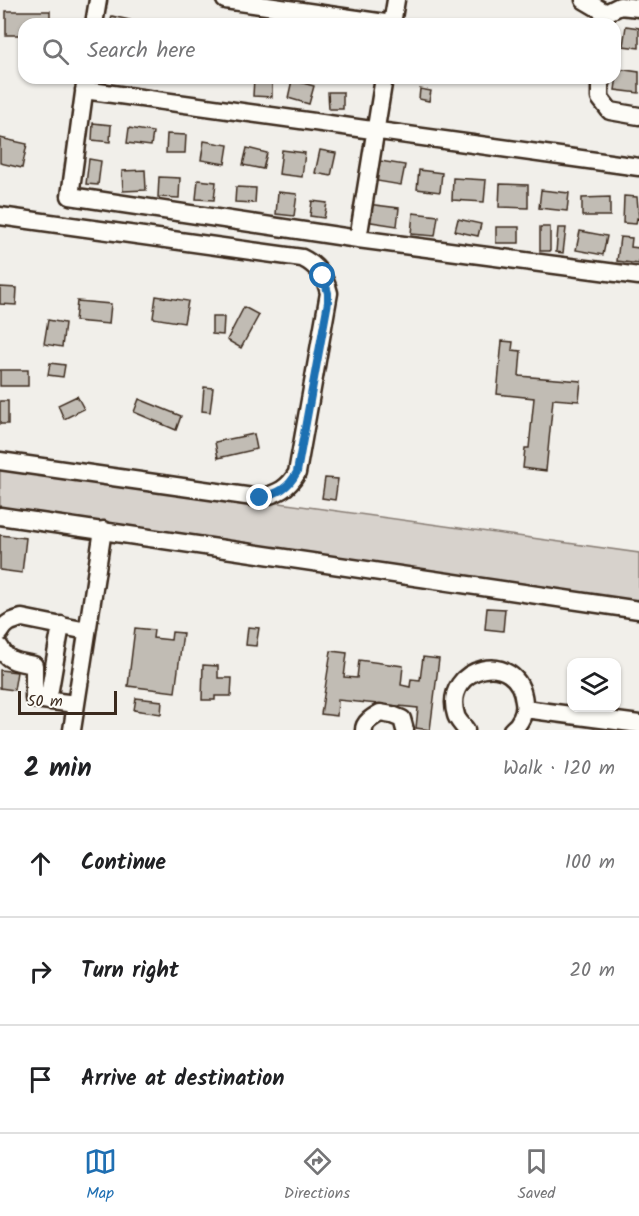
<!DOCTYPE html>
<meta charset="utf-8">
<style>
:root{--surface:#fff;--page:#f2f2f2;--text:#202124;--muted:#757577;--line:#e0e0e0;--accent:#1f6fb2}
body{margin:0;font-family:Kalam,sans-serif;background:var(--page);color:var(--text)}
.controls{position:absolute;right:18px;bottom:18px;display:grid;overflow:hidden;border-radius:12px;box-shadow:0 2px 4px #0004}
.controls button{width:54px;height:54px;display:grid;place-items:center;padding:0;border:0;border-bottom:2px solid var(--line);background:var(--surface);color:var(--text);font:30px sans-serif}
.scale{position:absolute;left:18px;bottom:15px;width:99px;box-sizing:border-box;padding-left:6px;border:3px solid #3b2a1e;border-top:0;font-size:16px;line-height:21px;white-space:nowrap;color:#3b2a1e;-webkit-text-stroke:4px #fdfcf7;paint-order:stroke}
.stop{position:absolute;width:18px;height:18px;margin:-14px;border:4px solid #1f6fb2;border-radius:50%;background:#fff}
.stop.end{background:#1f6fb2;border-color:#fff;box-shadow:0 2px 6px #0008}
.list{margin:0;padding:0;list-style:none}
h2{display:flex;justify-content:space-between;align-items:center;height:78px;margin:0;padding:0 24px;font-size:26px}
h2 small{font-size:20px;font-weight:400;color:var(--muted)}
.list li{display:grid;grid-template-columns:39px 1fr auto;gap:18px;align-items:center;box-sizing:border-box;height:108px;padding:0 24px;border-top:2px solid var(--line)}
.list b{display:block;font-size:22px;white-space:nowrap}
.list em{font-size:20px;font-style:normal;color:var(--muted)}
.icon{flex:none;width:33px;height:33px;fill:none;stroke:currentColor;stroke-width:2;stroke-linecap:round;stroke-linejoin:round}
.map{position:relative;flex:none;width:639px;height:730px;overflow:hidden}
.search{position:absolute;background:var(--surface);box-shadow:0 2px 4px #0004;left:18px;right:18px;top:18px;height:66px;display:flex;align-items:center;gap:15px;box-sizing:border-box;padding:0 21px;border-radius:18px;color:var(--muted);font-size:22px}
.sheet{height:402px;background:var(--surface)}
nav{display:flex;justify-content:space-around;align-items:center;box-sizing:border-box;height:84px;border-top:2px solid var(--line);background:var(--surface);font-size:16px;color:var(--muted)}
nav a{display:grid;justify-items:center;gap:3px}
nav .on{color:var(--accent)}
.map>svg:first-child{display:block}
.green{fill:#d7d2cc;stroke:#897e75;stroke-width:1.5}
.building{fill:#c1bcb4;stroke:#3b2a1e;stroke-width:1.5}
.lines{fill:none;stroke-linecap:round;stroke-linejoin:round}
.minor-casing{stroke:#3b2a1e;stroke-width:21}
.minor{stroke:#fdfcf7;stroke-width:16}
.route{stroke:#1f6fb2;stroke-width:8}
</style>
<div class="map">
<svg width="639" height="730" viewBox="0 0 639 730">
<rect width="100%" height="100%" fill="#f1efea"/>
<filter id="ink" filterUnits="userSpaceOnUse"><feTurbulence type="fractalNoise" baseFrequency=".0167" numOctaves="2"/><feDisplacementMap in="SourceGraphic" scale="12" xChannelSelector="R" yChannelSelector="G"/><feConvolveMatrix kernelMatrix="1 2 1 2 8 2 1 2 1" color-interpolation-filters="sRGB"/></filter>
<g filter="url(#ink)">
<path class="green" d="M 0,464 L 639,553 L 639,605 L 0,513 Z"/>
<path class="building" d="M 6,11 L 50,11 L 50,24 L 24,24 L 24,35 L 6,35 Z
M 112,16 L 130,20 L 129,24 L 110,24 Z
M 626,26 L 639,28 L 639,48 L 623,46 Z
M 618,69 L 639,72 L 639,93 L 615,90 Z
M 254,78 L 272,78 L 272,97 L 253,96 Z
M 292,80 L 314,86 L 309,104 L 288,98 Z
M 420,89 L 431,91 L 429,101 L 419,99 Z
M 328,92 L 343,92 L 343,109 L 329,109 Z
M 93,123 L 111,125 L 110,142 L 92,140 Z
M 129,128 L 153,132 L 151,146 L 127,143 Z
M 167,134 L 186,135 L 185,153 L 166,153 Z
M 0,138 L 27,144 L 22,168 L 0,163 Z
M 204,141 L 228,145 L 225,164 L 201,160 Z
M 247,148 L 267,153 L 263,169 L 243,165 Z
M 282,150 L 305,153 L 302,177 L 279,174 Z
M 320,150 L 336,153 L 331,176 L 315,173 Z
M 89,159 L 101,161 L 98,185 L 86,184 Z
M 374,160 L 405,165 L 401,185 L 371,180 Z
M 145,170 L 146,190 L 123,191 L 122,171 Z
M 419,170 L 442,173 L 440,192 L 417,189 Z
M 159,177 L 180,178 L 179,198 L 158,197 Z
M 453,178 L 486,180 L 484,202 L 452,200 Z
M 198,180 L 216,182 L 214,200 L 196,199 Z
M 500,184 L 528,185 L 528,208 L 499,207 Z
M 236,187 L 256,188 L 255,203 L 235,202 Z
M 541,190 L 569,193 L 567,211 L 539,208 Z
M 278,192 L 297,194 L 294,216 L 276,214 Z
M 624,196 L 637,197 L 639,219 L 637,218 L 636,224 L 623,223 Z
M 610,197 L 610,216 L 582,216 L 582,198 Z
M 312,201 L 327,203 L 324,218 L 310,216 Z
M 367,204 L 399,208 L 397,226 L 365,221 Z
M 413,213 L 438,216 L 435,236 L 411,234 Z
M 458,219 L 481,224 L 478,236 L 455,231 Z
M 496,227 L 519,227 L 519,243 L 496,243 Z
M 540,227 L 550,227 L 550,251 L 540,251 Z
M 558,228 L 566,228 L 563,253 L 556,252 Z
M 580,231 L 607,236 L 603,255 L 576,250 Z
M 620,237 L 632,238 L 631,247 L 639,248 L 639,264 L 617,261 Z
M 0,287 L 17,288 L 16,305 L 0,304 Z
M 156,296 L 188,301 L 184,323 L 153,318 Z
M 77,301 L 111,304 L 109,324 L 75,321 Z
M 244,307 L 259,315 L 241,348 L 227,340 Z
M 212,317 L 224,317 L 223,335 L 212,334 Z
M 48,320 L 65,323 L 62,347 L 44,344 Z
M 502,341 L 513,342 L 512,350 L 521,351 L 519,376 L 581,381 L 579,401 L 553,399 L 546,471 L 523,468 L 525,448 L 529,448 L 534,398 L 497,394 Z
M 50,363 L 65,365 L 63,377 L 48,375 Z
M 0,370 L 28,370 L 28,386 L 0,386 Z
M 204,387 L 213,388 L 210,412 L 202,411 Z
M 77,396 L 84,409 L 64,419 L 58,405 Z
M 139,399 L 181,416 L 176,430 L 134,412 Z
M 0,401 L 8,401 L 8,424 L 0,424 Z
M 254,434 L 257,449 L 218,458 L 215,442 Z
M 325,478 L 338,479 L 335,500 L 322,498 Z
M 0,535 L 26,538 L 22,573 L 0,570 Z
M 487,608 L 505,609 L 503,631 L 485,629 Z
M 248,627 L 259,628 L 256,646 L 246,645 Z
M 135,628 L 154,630 L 153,638 L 171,640 L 172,632 L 183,633 L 175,692 L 128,686 Z
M 331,651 L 347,653 L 344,677 L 357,678 L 359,660 L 403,666 L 401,685 L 410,687 L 411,679 L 420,680 L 423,657 L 439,659 L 430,730 L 416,728 L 418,708 L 338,700 L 337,716 L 321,714 Z
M 203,665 L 218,666 L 218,678 L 232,678 L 231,696 L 215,696 L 215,700 L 202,700 Z
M 0,670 L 17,672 L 14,690 L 0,688 Z
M 136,698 L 162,701 L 161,714 L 134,710 Z"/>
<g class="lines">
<defs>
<path id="minor" d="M 225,0 L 392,24
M 584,0 L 606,13
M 94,24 L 98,0
M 392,24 L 396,0
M 603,24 L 606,13 L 620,6 L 639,8
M 86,78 L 70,196 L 358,239 L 639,276
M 600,78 L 600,98 L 610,111 L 639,116
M 84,90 L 639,167
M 0,216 L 302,258 C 317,265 325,276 329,293 L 297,473 C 288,489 278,493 260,498 L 0,461
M 358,239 L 384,78
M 0,516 L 639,610
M 0,633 C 5,623 11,621 22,618 L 87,631
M 0,647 C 7,662 19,662 34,665 L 34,699 L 76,704
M 48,701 L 61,625
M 525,709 L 639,724
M 72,730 L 103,530
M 364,730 C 364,722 373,717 380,713 L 392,715 L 402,719 L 405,730
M 466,730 C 463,725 457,720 456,715 C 441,666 519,647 524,702 C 526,712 520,724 512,730"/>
</defs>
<use href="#minor" class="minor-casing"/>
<use href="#minor" class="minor"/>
</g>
</g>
<g class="lines" filter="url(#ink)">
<path class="route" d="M 260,498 C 278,493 288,489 297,472 L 328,302 L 328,293 L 323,276"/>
</g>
</svg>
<div class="controls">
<button><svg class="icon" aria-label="layers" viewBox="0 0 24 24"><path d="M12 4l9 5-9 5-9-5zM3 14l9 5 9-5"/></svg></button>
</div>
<div class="scale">50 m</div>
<div class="stop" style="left:323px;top:276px"></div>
<div class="stop end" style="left:260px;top:498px"></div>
<div class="search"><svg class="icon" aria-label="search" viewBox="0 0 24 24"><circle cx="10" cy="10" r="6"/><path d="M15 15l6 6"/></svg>Search here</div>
</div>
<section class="sheet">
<h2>2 min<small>Walk · 120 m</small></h2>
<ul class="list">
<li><svg class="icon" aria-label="ahead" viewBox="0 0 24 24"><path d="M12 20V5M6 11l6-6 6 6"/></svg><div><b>Continue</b></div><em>100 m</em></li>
<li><svg class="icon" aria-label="right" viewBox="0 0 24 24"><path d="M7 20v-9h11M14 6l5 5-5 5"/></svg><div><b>Turn right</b></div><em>20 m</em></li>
<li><svg class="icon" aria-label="arrive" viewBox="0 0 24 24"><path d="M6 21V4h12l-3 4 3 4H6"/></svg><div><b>Arrive at destination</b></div></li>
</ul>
</section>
<nav>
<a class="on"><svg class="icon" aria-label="map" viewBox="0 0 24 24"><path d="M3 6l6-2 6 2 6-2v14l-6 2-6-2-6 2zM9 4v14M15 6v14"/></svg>Map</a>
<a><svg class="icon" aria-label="directions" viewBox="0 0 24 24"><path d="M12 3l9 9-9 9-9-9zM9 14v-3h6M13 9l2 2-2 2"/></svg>Directions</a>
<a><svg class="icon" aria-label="saved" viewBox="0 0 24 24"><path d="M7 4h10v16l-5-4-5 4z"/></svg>Saved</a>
</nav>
